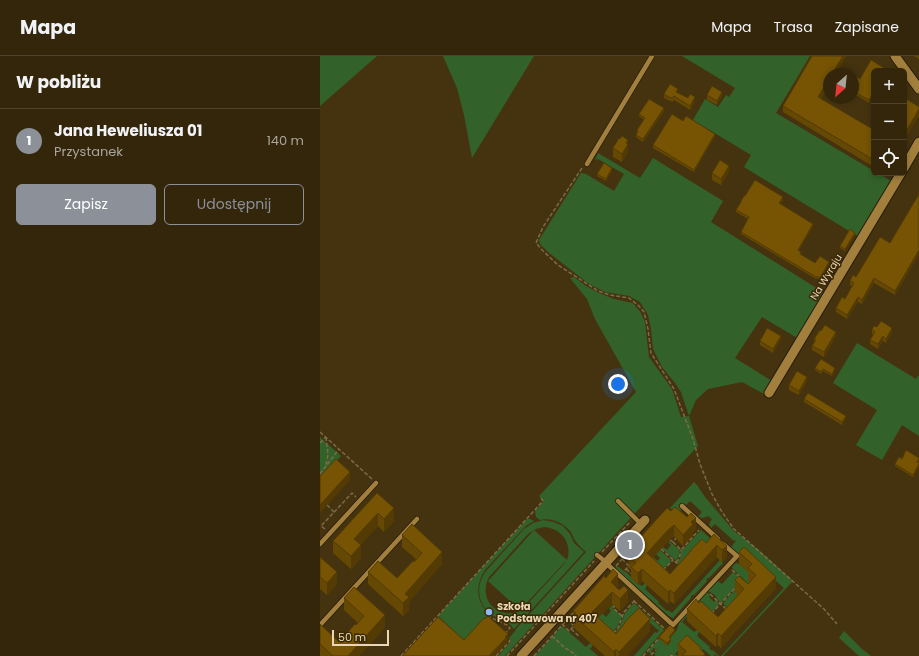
<!DOCTYPE html>
<html lang="pl">
<meta charset="utf-8">
<style>
:root{--surface:#34260b;--page:#3f3219;--text:#f1f3f6;--muted:#a9a59d;--line:#4e432c;--accent:#8c9099}
body{margin:0;font-family:Poppins,sans-serif;background:var(--page);color:var(--text)}
.controls{position:absolute;right:12px;top:12px;display:grid;overflow:hidden;border-radius:6px;box-shadow:0 2px 6px #0003}
.controls button{width:36px;height:36px;display:grid;place-items:center;padding:0;border:0;border-bottom:1px solid var(--line);background:var(--surface);color:var(--text);font:20px sans-serif}
.compass{position:absolute;left:503px;top:12px;width:36px;height:36px;border-radius:50%;background:var(--surface);box-shadow:0 2px 6px #0003;rotate:207deg}
.scale{position:absolute;left:12px;bottom:10px;width:57px;box-sizing:border-box;padding-left:4px;border:2px solid #e9d6b6;border-top:0;font-size:11px;line-height:14px;white-space:nowrap;color:#e9d6b6;-webkit-text-stroke:3px #3b2903;paint-order:stroke}
.you{position:absolute;left:298px;top:328px;width:14px;height:14px;margin:-10px;border:3px solid #fff;border-radius:50%;background:#1a73e8;box-shadow:0 0 0 6px #1a73e833}
.badge{display:grid;place-items:center;width:26px;height:26px;border-radius:50%;background:var(--accent);color:#fff;font-size:13px;font-weight:700}
.pin{position:absolute;translate:-50% -50%;border:2px solid #fff;box-shadow:0 1px 4px #0006}
.list{margin:0;padding:0;list-style:none}
h2{display:flex;justify-content:space-between;align-items:center;height:52px;margin:0;padding:0 16px;font-size:17px}
h2 small{font-size:13px;font-weight:400;color:var(--muted)}
.list li{display:grid;grid-template-columns:26px 1fr auto;gap:12px;align-items:center;box-sizing:border-box;height:64px;padding:0 16px;border-top:1px solid var(--line)}
.list b{display:block;font-size:15px;white-space:nowrap}
.list p{margin:0;font-size:13px;white-space:nowrap;color:var(--muted)}
.list em{font-size:13px;font-style:normal;color:var(--muted)}
.actions{display:flex;gap:8px;padding:12px 16px}
.actions a{flex:1;padding:9px 0;border:1px solid var(--accent);border-radius:6px;text-align:center;font-size:14px;color:var(--accent)}
.actions .main{background:var(--accent);color:#fff}
.icon{flex:none;width:22px;height:22px;fill:none;stroke:currentColor;stroke-width:2;stroke-linecap:round;stroke-linejoin:round}
.map{position:relative;flex:none;width:599px;height:600px;overflow:hidden}
header{display:flex;align-items:center;gap:24px;box-sizing:border-box;height:56px;padding:0 20px;background:var(--surface);border-bottom:1px solid var(--line)}
header strong{font-size:19px}
nav{display:flex;gap:22px;margin-inline-start:auto;font-size:14px}
main{display:flex}
aside{flex:1;background:var(--surface)}
.map>svg:first-child{display:block}
.green{fill:#32622a;fill-rule:evenodd}
.lines{fill:none;stroke-linecap:round;stroke-linejoin:round}
.lane-casing{stroke:#271c07;stroke-width:6}
.street-casing{stroke:#271c07;stroke-width:11}
.path{stroke:#7c6a48;stroke-width:1.5;stroke-dasharray:4 2;stroke-linecap:butt}
.lane{stroke:#a27f3c;stroke-width:4.5}
.street{stroke:#a27f3c;stroke-width:9}
.wall{fill:#654803}
.shaded-wall{fill:#533b03}
.building{fill:#765404;stroke:#533b03}
.poi-dot{fill:#90b8fd;stroke:#3b2903;stroke-width:1.5}
.labels{text-anchor:middle;dominant-baseline:central;stroke-width:3;stroke-linejoin:round;paint-order:stroke}
.street-label{font-size:10px;fill:#e9d6b6;stroke:#3b2903}
.poi-label{font-size:10px;font-weight:bold;fill:#e9d6b6;stroke:#3b2903;text-anchor:start}
</style>
<header>
<strong>Mapa</strong>
<nav><a>Mapa</a><a>Trasa</a><a>Zapisane</a></nav>
</header>
<main>
<aside>
<h2>W pobliżu<small></small></h2>
<ul class="list">
<li><span class="badge">1</span><div><b>Jana Heweliusza 01</b><p>Przystanek</p></div><em>140 m</em></li>
</ul>
<div class="actions"><a class="main">Zapisz</a><a>Udostępnij</a></div>
</aside>
<div class="map">
<svg width="599" height="600" viewBox="0 0 599 600">
<rect width="100%" height="100%" fill="#45330f"/>
<path class="green" d="M 0,0 L 57,0 L 0,50 Z
M 123,0 L 214,0 L 152,102 L 144,59 L 137,32 Z
M 362,0 L 490,0 L 456,57 L 554,115 L 554,117 L 558,117 L 571,125 L 539,181 L 424,111 L 431,99 L 373,64 L 385,43 L 398,51 L 406,39 L 409,41 L 415,32 Z
M 278,97 L 320,122 L 333,102 L 403,145 L 391,166 L 506,238 L 479,283 L 442,261 L 415,302 L 452,325 L 444,338 L 422,326 L 388,333 L 376,344 L 369,360 L 378,390 L 316,456 L 185,600 L 178,600 L 191,585 L 189,582 L 196,574 L 196,573 L 266,496 C 263,493 259,490 257,487 C 254,484 253,480 251,476 C 244,467 231,461 220,464 L 216,461 L 215,455 L 224,445 L 219,440 L 316,336 L 275,263 L 267,243 L 250,222 L 254,221 L 266,230 L 279,237 L 294,243 L 313,247 L 321,257 L 325,266 L 329,301 L 352,333 L 361,361 L 369,360 L 361,336 L 355,327 L 342,311 L 333,293 L 331,273 L 328,259 L 320,246 L 309,240 L 285,236 L 269,228 L 228,196 L 220,188 L 219,184 L 261,117 L 266,118 L 294,135 L 304,118 L 278,103 L 275,104 Z
M 537,287 L 596,323 L 598,320 L 599,320 L 599,380 L 582,369 L 562,404 L 536,389 L 557,354 L 513,327 Z
M 0,381 L 21,400 L 0,423 Z
M 374,426 L 377,429 L 385,441 L 414,475 L 439,494 L 473,525 L 403,600 L 401,600 L 464,532 L 435,506 L 431,509 L 411,491 L 416,485 L 415,484 L 414,485 L 395,468 L 391,472 L 389,468 L 392,463 L 388,460 L 383,462 L 378,461 L 382,456 L 370,445 L 366,449 L 364,448 L 361,452 L 362,453 L 358,457 L 368,468 L 350,452 Z
M 207,463 L 210,463 L 214,465 L 207,469 L 202,474 L 165,514 C 155,529 156,546 169,558 L 145,585 L 118,560 Z
M 223,464 L 234,466 L 243,470 L 250,478 L 254,487 L 264,496 L 194,573 C 191,570 188,566 184,564 C 181,562 176,562 172,559 C 157,549 155,528 167,514 L 204,473 L 213,467 ZM 224,471 C 241,472 253,487 247,504 L 214,474 L 168,525 L 200,554 L 246,505 L 245,507 L 202,554 C 179,566 157,544 169,521 L 209,477 L 216,473 Z
M 381,474 L 406,497 L 400,503 L 403,507 L 389,522 L 388,522 L 386,523 L 387,525 L 374,539 L 372,539 L 371,540 L 371,542 L 353,562 L 349,560 L 295,512 L 297,510 L 305,516 L 306,516 L 318,528 L 319,528 L 322,530 L 325,527 L 327,529 L 325,533 L 339,546 L 338,547 L 347,555 L 348,554 L 352,557 L 400,504 L 382,488 L 365,514 L 357,507 L 360,503 L 361,495 Z
M 349,485 L 360,494 L 358,502 L 356,504 L 355,504 L 341,492 L 343,491 L 347,494 L 351,489 L 348,486 Z
M 340,494 L 350,503 L 351,505 L 338,519 L 330,503 L 333,501 L 338,505 L 340,502 L 336,498 Z
M 416,507 L 419,508 L 432,519 L 435,530 L 433,532 L 413,513 L 412,511 Z
M 413,516 L 421,523 L 421,525 L 403,545 L 400,546 L 397,543 L 395,539 L 388,535 L 398,525 L 402,528 Z
M 422,526 L 425,526 L 413,557 L 404,549 L 404,546 Z
M 387,536 L 390,539 L 389,541 L 394,546 L 396,544 L 399,547 C 398,551 394,555 390,557 L 379,547 L 362,566 L 374,576 L 377,574 L 379,576 L 377,580 L 390,591 L 389,592 L 392,595 L 393,594 L 399,600 L 397,600 L 395,598 L 394,599 L 395,600 L 391,600 L 383,593 L 381,596 L 365,587 L 355,598 L 358,600 L 354,600 L 351,597 L 349,600 L 336,600 L 334,598 L 337,594 L 334,592 L 331,595 L 333,597 L 331,598 L 328,595 L 350,571 L 347,589 L 351,585 L 349,583 L 357,574 L 359,567 Z
M 314,547 L 344,574 L 321,600 L 314,600 L 335,576 L 337,577 L 339,574 L 339,573 L 338,574 L 319,557 L 305,579 L 296,578 L 295,576 L 299,572 L 305,557 Z
M 293,548 L 296,548 L 292,552 L 302,560 L 297,571 L 293,575 L 278,562 L 282,557 L 286,561 L 291,555 L 289,553 Z
M 242,570 L 266,591 L 270,587 L 273,589 L 270,593 L 278,600 L 215,600 Z
M 524,575 L 541,592 L 551,600 L 539,600 L 519,582 Z"/>
<g class="lines">
<defs>
<path id="lane" d="M 267,108 L 332,0
M 298,445 L 321,468
M 362,450 L 398,483
M 0,488 L 56,427
M 277,499 L 286,506
M 286,507 L 353,569 L 417,500 L 403,488
M 0,569 L 97,463"/>
<path id="street" d="M 575,0 L 599,33
M 584,112 L 599,86
M 449,337 L 581,117
M 201,600 L 325,464"/>
</defs>
<use href="#lane" class="lane-casing"/>
<use href="#street" class="street-casing"/>
<path class="path" d="M 262,112 L 223,171 L 216,187 L 223,195 L 238,209 L 278,235 L 290,239 L 309,242 L 318,249 L 324,256 L 328,273 L 331,297 L 354,333 L 373,383 L 380,408 L 392,438 L 402,456 L 414,473 L 504,553 L 517,568
M 0,376 L 52,423
M 6,381 L 8,398 L 6,409
M 0,387 L 6,381
M 0,418 L 19,393
M 7,449 L 14,456
M 5,473 L 1,470 L 32,437 L 36,441
M 350,484 L 353,486 L 356,482
M 353,486 L 361,494 L 379,474
M 341,493 L 359,509
M 282,496 L 311,465
M 302,503 L 309,510 L 304,515
M 356,506 L 359,503 L 361,494
M 296,510 L 308,496
M 306,513 L 312,518
M 343,514 L 353,504
M 412,514 L 420,521
M 390,538 L 406,553
M 314,545 L 346,574
M 296,549 L 293,552 L 302,560
M 391,557 L 393,556 L 416,531
M 168,563 L 170,561 L 187,569 L 190,572 L 185,578
M 242,568 L 249,575 L 254,570 L 247,563
M 251,573 L 260,581
M 293,577 L 298,572 L 304,556 L 316,543
M 232,580 L 245,592 L 255,598 L 256,600
M 331,599 L 336,594
M 81,600 L 223,445 L 221,442
M 176,600 L 190,585 L 187,582
M 187,600 L 274,505
M 214,600 L 254,556
M 323,600 L 340,581
M 350,600 L 351,599 L 353,600"/>
<use href="#lane" class="lane"/>
<use href="#street" class="street"/>
</g>
<path class="wall" d="M 492,0 L 526,0 L 501,43 L 554,74 L 554,111 L 463,56 L 463,50 Z
M 594,0 L 599,0 L 599,3 Z
M 554,15 L 549,47 L 533,37 L 533,27 Z
M 358,36 L 358,37 L 368,42 L 375,45 L 370,54 L 354,44 L 352,46 L 351,45 L 350,45 L 344,42 L 344,38 Z
M 387,39 L 402,40 L 397,49 L 387,44 Z
M 344,55 L 323,86 L 316,81 L 316,79 L 317,77 L 317,74 L 324,64 L 319,60 L 319,58 Z
M 363,65 L 395,80 L 374,116 L 333,92 L 333,89 Z
M 293,92 L 308,92 L 308,96 L 302,106 L 293,101 Z
M 292,115 L 286,125 L 277,120 L 277,118 Z
M 409,116 L 401,129 L 392,124 L 392,117 Z
M 599,138 L 599,198 L 575,239 L 554,227 L 542,248 L 538,246 L 527,263 L 516,256 L 516,252 L 525,243 L 532,230 L 530,229 L 530,225 L 536,221 L 570,187 Z
M 425,140 L 463,144 L 460,148 L 493,170 L 479,194 L 481,198 L 481,199 L 495,207 L 509,208 L 500,224 L 497,222 L 496,223 L 421,178 L 421,176 L 428,163 L 416,156 L 416,154 L 421,147 L 421,145 Z
M 535,179 L 525,195 L 520,192 L 520,190 Z
M 557,271 L 572,276 L 566,287 L 563,285 L 558,293 L 550,288 L 550,284 L 554,279 L 552,278 L 552,273 Z
M 516,280 L 504,301 L 492,294 L 492,290 L 494,287 L 494,283 Z
M 461,283 L 453,297 L 440,289 L 440,285 Z
M 495,312 L 515,314 L 512,320 L 503,315 L 501,318 L 495,314 Z
M 487,325 L 479,339 L 469,334 L 469,329 Z
M 484,343 L 526,362 L 522,369 L 484,346 Z
M 599,402 L 599,405 L 598,406 L 599,407 L 599,411 L 593,421 L 575,410 L 575,408 L 582,403 Z
M 57,437 L 74,465 L 64,476 L 58,470 L 40,489 L 41,502 L 31,513 L 13,497 L 13,485 Z
M 351,455 L 376,473 L 373,476 L 373,479 L 363,490 L 354,480 L 348,486 L 348,485 L 333,502 L 350,518 L 370,496 L 370,495 L 386,487 L 394,478 L 407,501 L 402,506 L 397,501 L 354,548 L 350,545 L 348,548 L 322,525 L 318,529 L 311,522 L 311,514 L 309,512 L 309,507 L 308,506 L 308,495 Z
M 82,479 L 122,508 L 89,546 L 89,554 L 83,560 L 48,528 L 48,516 L 77,522 L 96,503 L 82,491 Z
M 424,491 L 456,532 L 401,592 L 398,589 L 396,591 L 367,565 L 367,553 L 379,547 L 398,561 L 418,539 L 415,536 L 415,524 L 428,528 L 430,526 L 428,524 L 428,516 L 419,508 L 419,496 Z
M 0,501 L 17,528 L 7,539 L 0,533 Z
M 298,530 L 296,532 L 308,546 L 300,555 L 292,548 L 278,562 L 296,578 L 305,567 L 305,566 L 330,575 L 307,600 L 285,600 L 254,572 L 254,567 L 253,567 L 253,555 Z
M 24,542 L 65,571 L 39,600 L 0,600 L 0,568 L 19,586 L 38,567 L 24,554 Z
M 355,576 L 350,582 L 351,585 L 347,590 L 339,583 L 339,581 Z
M 358,588 L 381,594 L 385,600 L 358,600 Z"/>
<path class="shaded-wall" d="M 523,0 L 526,0 L 516,18 L 512,18 Z
M 509,23 L 509,29 L 498,47 L 498,41 Z
M 402,36 L 402,40 L 397,49 L 397,45 Z
M 554,36 L 554,38 L 549,47 L 549,44 Z
M 375,41 L 375,45 L 370,54 L 370,50 Z
M 344,52 L 344,55 L 323,86 L 323,83 Z
M 599,53 L 599,60 L 584,85 L 584,79 Z
M 395,78 L 395,80 L 374,116 L 374,114 Z
M 308,84 L 308,96 L 302,106 L 302,98 Z
M 409,110 L 409,116 L 401,129 L 401,123 Z
M 292,112 L 292,115 L 286,125 L 286,123 Z
M 463,141 L 463,144 L 459,150 L 459,147 Z
M 493,168 L 493,170 L 478,196 L 478,194 Z
M 535,177 L 535,179 L 525,195 L 525,193 Z
M 599,194 L 599,198 L 575,239 L 575,235 Z
M 509,206 L 509,208 L 500,224 L 500,222 Z
M 554,222 L 554,227 L 542,248 L 542,244 Z
M 538,241 L 538,246 L 527,263 L 527,259 Z
M 572,272 L 572,276 L 566,287 L 566,283 Z
M 516,276 L 516,280 L 504,301 L 504,296 Z
M 461,280 L 461,283 L 453,297 L 453,293 Z
M 563,280 L 563,285 L 558,293 L 558,288 Z
M 515,312 L 515,314 L 512,320 L 512,318 Z
M 487,321 L 487,325 L 479,339 L 479,335 Z
M 526,360 L 526,362 L 522,369 L 522,366 Z
M 599,408 L 599,411 L 593,421 L 593,419 Z
M 30,416 L 30,424 L 0,457 L 0,449 Z
M 74,452 L 74,465 L 64,476 L 64,463 Z
M 58,457 L 58,470 L 34,496 L 34,483 Z
M 376,462 L 376,473 L 373,476 L 373,479 L 363,490 L 363,479 L 371,466 Z
M 354,469 L 354,480 L 348,486 L 348,474 Z
M 348,474 L 348,485 L 327,508 L 327,497 Z
M 41,489 L 41,502 L 31,513 L 31,500 Z
M 397,489 L 397,501 L 354,548 L 354,537 Z
M 407,490 L 407,501 L 402,506 L 402,494 Z
M 122,496 L 122,508 L 89,546 L 89,554 L 83,560 L 83,547 L 85,538 Z
M 322,513 L 322,525 L 318,529 L 318,517 Z
M 17,516 L 17,528 L 7,539 L 7,527 Z
M 298,518 L 298,530 L 292,536 L 292,548 L 272,568 L 272,556 L 291,526 Z
M 456,521 L 456,532 L 401,592 L 401,580 Z
M 308,534 L 308,546 L 300,555 L 300,543 Z
M 350,534 L 350,545 L 348,548 L 348,536 Z
M 65,559 L 65,571 L 39,600 L 28,600 Z
M 330,563 L 330,575 L 307,600 L 299,600 L 299,596 Z
M 355,574 L 355,576 L 349,583 L 349,581 Z
M 398,577 L 398,589 L 396,591 L 396,580 Z
M 188,578 L 188,585 L 186,587 L 186,588 L 175,600 L 169,600 Z
M 351,583 L 351,585 L 347,590 L 347,587 Z
M 296,593 L 296,600 L 294,600 L 294,596 Z"/>
<path class="building" d="M 492,0 L 523,0 L 512,18 L 509,18 L 509,23 L 498,41 L 554,74 L 554,104 L 463,50 Z
M 551,4 L 569,15 L 554,15 L 554,36 L 549,44 L 533,35 L 533,27 L 537,21 L 540,23 Z
M 350,28 L 358,33 L 356,36 L 368,42 L 370,38 L 375,41 L 370,50 L 354,40 L 352,42 L 351,41 L 350,42 L 344,38 Z
M 392,30 L 402,36 L 397,45 L 387,39 Z
M 585,42 L 599,51 L 599,53 L 584,79 L 584,44 Z
M 329,43 L 344,52 L 323,83 L 316,79 L 318,75 L 317,74 L 325,62 L 319,58 Z
M 352,58 L 363,65 L 366,60 L 395,78 L 374,114 L 333,89 Z
M 302,80 L 308,84 L 306,87 L 308,88 L 302,98 L 293,92 L 299,82 L 300,83 Z
M 400,104 L 409,110 L 401,123 L 392,117 Z
M 284,107 L 292,112 L 286,123 L 277,118 Z
M 435,124 L 463,141 L 459,147 L 493,168 L 478,194 L 481,196 L 480,198 L 495,207 L 500,200 L 509,206 L 500,222 L 497,220 L 496,221 L 421,176 L 429,161 L 416,154 L 421,146 L 421,145 L 424,140 L 425,140 Z
M 599,138 L 599,194 L 575,235 L 554,222 L 542,244 L 538,241 L 527,259 L 516,252 L 522,241 L 525,243 L 534,227 L 530,225 L 533,219 L 536,221 L 560,181 L 570,187 Z
M 530,173 L 535,177 L 525,193 L 520,190 Z
M 561,265 L 572,272 L 566,283 L 563,280 L 558,288 L 550,284 L 555,276 L 552,273 L 554,270 L 557,271 Z
M 505,269 L 516,276 L 504,296 L 492,290 L 496,284 L 494,283 L 500,274 L 501,275 Z
M 447,272 L 461,280 L 453,293 L 440,285 Z
M 501,303 L 515,312 L 512,318 L 503,313 L 501,316 L 495,312 Z
M 477,315 L 487,321 L 479,335 L 469,329 Z
M 488,337 L 526,360 L 522,366 L 484,343 Z
M 586,394 L 599,402 L 597,406 L 599,407 L 599,408 L 593,419 L 575,408 L 579,401 L 582,403 Z
M 16,403 L 30,416 L 0,449 L 0,420 Z
M 57,437 L 74,452 L 64,463 L 58,457 L 34,483 L 41,489 L 31,500 L 13,485 Z
M 355,451 L 367,461 L 371,457 L 376,462 L 371,466 L 373,468 L 363,479 L 354,469 L 348,474 L 327,497 L 350,518 L 371,495 L 370,495 L 382,483 L 386,487 L 394,478 L 407,490 L 402,494 L 397,489 L 354,537 L 350,534 L 348,536 L 322,513 L 318,517 L 311,511 L 316,507 L 309,501 L 311,498 L 308,495 L 347,452 L 351,455 Z
M 92,468 L 122,496 L 85,538 L 89,541 L 83,547 L 48,516 L 58,505 L 77,522 L 93,505 L 94,506 L 102,497 L 82,479 Z
M 424,491 L 456,521 L 401,580 L 398,577 L 396,580 L 367,553 L 376,543 L 379,547 L 381,545 L 398,561 L 424,533 L 415,524 L 419,520 L 428,528 L 436,519 L 428,512 L 432,508 L 419,496 Z
M 0,501 L 17,516 L 7,527 L 0,521 Z
M 293,513 L 298,518 L 291,526 L 299,534 L 304,530 L 308,534 L 300,543 L 292,536 L 272,556 L 296,578 L 305,567 L 305,566 L 319,552 L 330,563 L 299,596 L 296,593 L 294,596 L 254,560 L 256,557 L 253,555 L 284,520 L 286,522 Z
M 34,531 L 65,559 L 28,600 L 13,600 L 0,588 L 0,568 L 19,586 L 35,568 L 36,569 L 44,560 L 24,542 Z
M 168,560 L 188,578 L 185,581 L 186,582 L 169,600 L 82,600 L 118,561 L 144,584 L 164,562 L 165,563 Z
M 350,569 L 355,574 L 349,581 L 351,583 L 347,587 L 339,581 Z
M 367,579 L 381,592 L 380,593 L 385,598 L 383,600 L 362,600 L 366,595 L 358,588 Z"/>
<circle class="poi-dot" cx="169" cy="556" r="4"/>
<g class="labels">
<g class="street-label">
<text transform="translate(506 221) rotate(-59)">Na Wyraju</text>
</g>
<g class="poi-label">
<text x="177" y="550">Szkoła<tspan x="177" dy="12">Podstawowa nr 407</tspan></text>
</g>
</g>
</svg>
<div class="controls">
<button>+</button>
<button>−</button>
<button><svg class="icon" aria-label="locate" viewBox="0 0 24 24"><circle cx="12" cy="12" r="6"/><path d="M12 2v4M12 18v4M2 12h4M18 12h4"/></svg></button>
</div>
<svg class="compass" viewBox="-18 -18 36 36"><path d="M0-13l5 13h-10z" fill="#e53935"/><path d="M0 13l5-13h-10z" fill="#a9a59d"/></svg>
<div class="scale">50 m</div>
<div class="you"></div>
<div class="pin badge" style="left:310px;top:489px">1</div>
</div>
</main>
